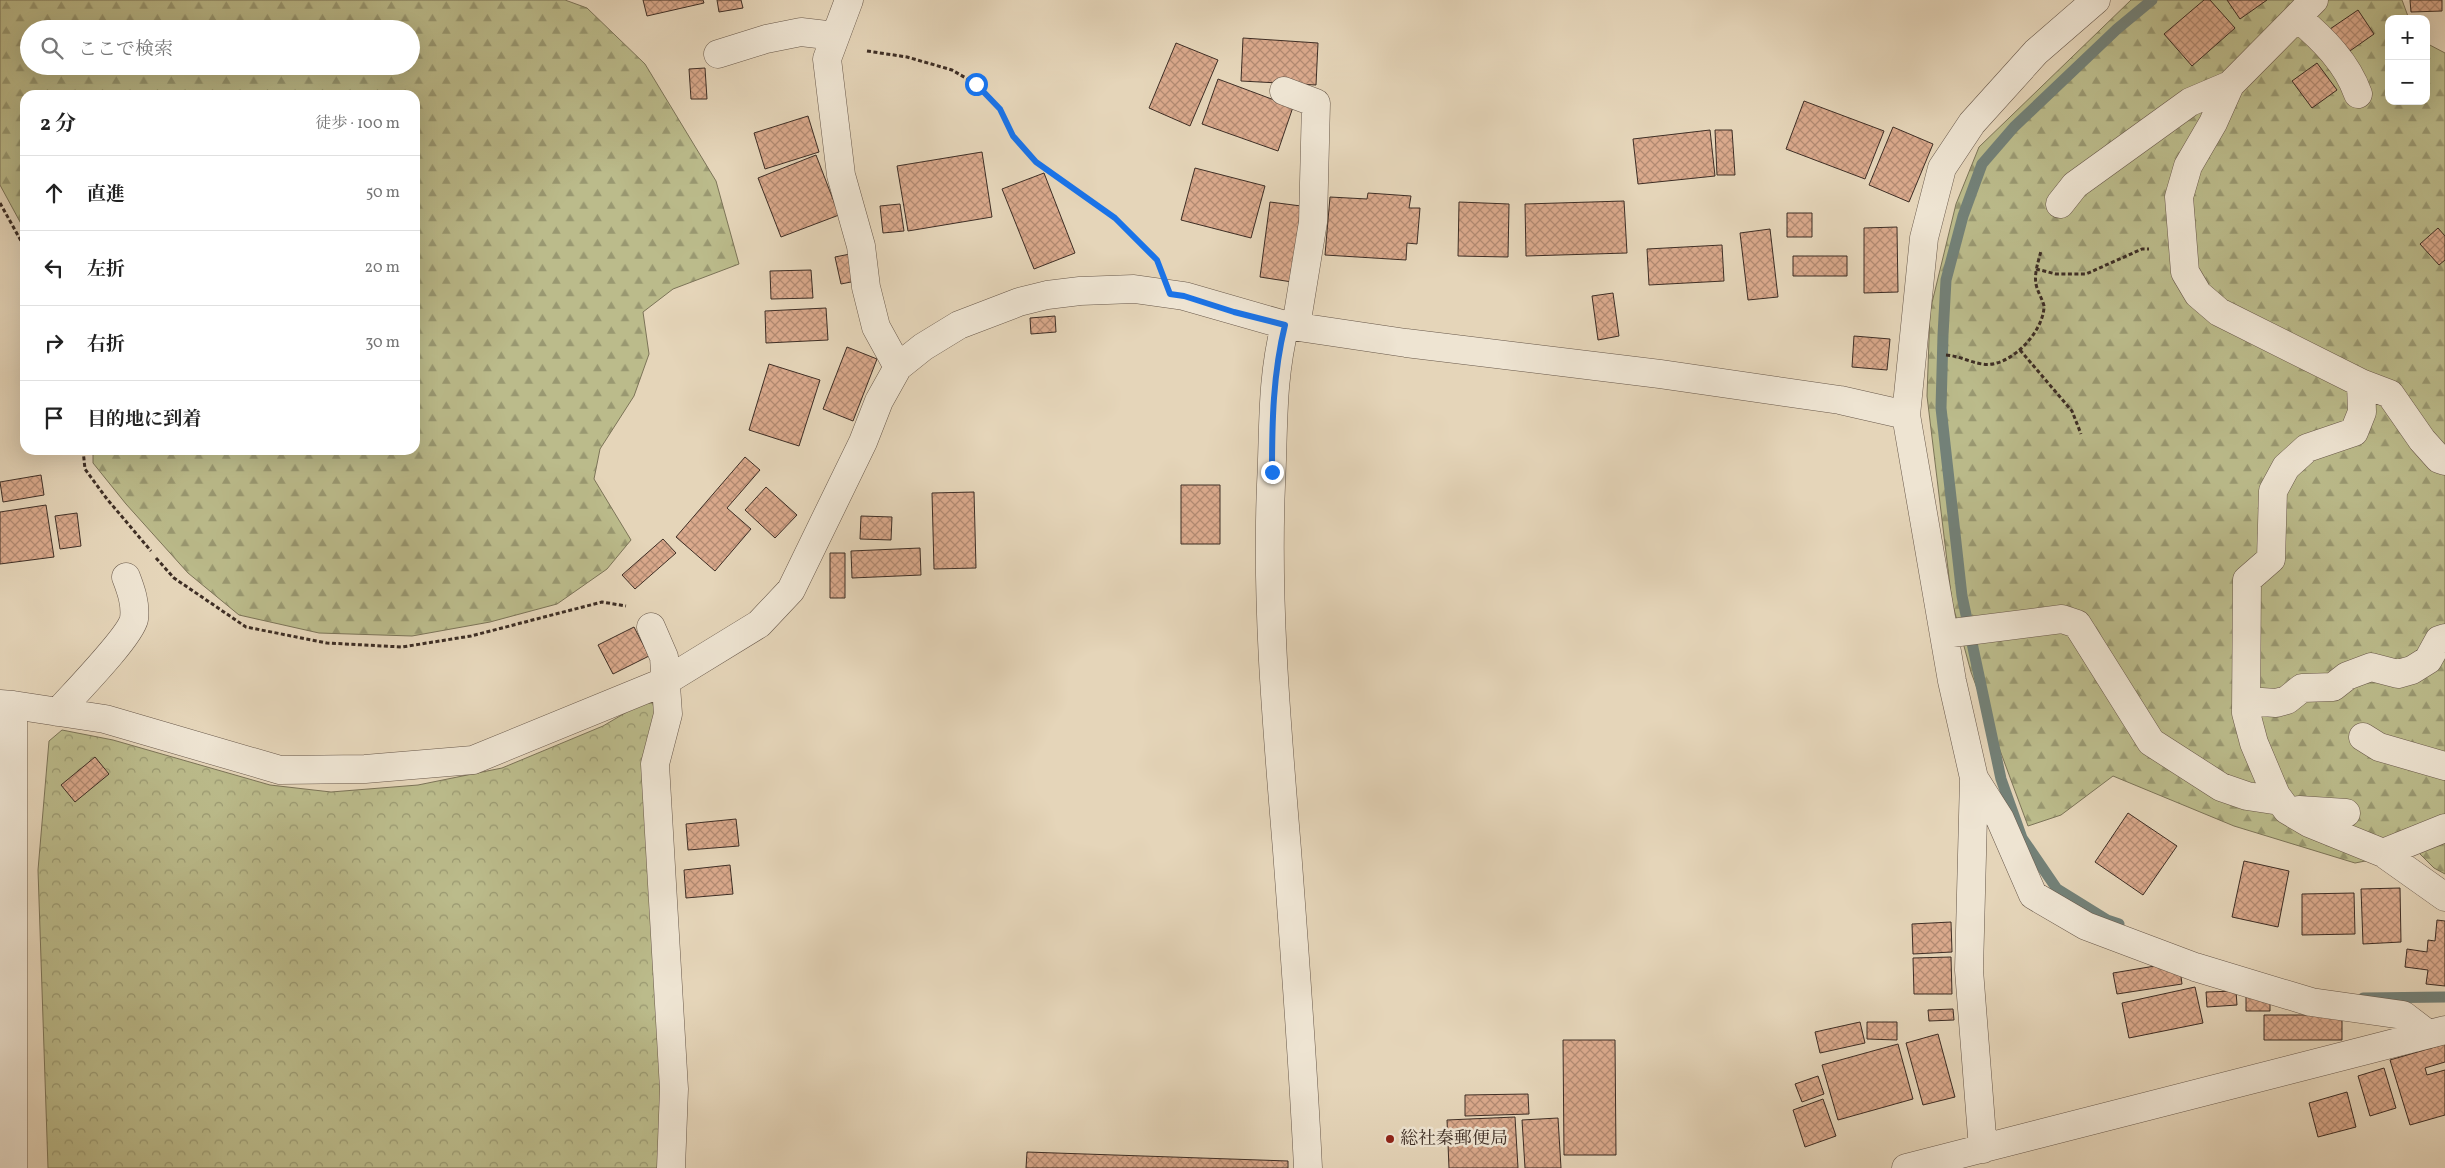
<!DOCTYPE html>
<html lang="ja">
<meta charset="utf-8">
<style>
:root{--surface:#fff;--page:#f2f2f2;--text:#222;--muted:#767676;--line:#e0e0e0}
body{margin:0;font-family:Vollkorn,"Noto Serif JP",serif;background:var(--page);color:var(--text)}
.controls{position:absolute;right:15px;top:15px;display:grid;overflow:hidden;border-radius:10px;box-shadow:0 5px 20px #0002}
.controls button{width:45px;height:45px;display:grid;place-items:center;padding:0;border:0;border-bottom:1px solid var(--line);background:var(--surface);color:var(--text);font:25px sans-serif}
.stop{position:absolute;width:15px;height:15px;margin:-11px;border:4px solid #1a73e8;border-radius:50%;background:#fff}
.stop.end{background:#1a73e8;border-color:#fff;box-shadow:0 1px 5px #0008}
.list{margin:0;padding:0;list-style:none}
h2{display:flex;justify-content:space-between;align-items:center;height:65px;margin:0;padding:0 20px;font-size:21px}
h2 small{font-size:16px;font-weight:400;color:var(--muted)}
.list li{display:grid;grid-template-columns:32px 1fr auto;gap:15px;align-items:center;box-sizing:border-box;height:75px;padding:0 20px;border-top:1px solid var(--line)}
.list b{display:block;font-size:19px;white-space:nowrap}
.list em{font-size:16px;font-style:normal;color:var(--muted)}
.icon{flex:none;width:28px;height:28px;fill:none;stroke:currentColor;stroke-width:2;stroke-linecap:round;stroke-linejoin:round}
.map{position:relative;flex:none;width:2445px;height:1168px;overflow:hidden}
.search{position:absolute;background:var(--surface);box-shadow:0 5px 20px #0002;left:20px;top:20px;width:400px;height:55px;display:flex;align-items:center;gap:12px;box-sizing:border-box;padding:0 18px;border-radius:28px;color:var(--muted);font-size:19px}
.panel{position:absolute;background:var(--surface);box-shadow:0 5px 20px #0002;left:20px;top:90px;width:400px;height:365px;border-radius:15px}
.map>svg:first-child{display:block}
.forest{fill:url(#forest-firs);stroke:#7c7458;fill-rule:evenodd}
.park{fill:url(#park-crowns);stroke:#7c7458}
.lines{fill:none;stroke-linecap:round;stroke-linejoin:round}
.stream{stroke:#738178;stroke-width:11}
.building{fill:url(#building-cross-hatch);stroke:#3e2e25}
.minor-casing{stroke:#68584a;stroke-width:29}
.path{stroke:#3e2e25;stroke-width:3;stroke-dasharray:4 2.5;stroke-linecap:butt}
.minor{stroke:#eee4d2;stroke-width:28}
.route{stroke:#1a73e8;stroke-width:6}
.poi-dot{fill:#8f2418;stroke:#eee4d2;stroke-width:2}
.labels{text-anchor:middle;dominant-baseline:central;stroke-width:5;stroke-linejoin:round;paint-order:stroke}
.poi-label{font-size:18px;fill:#3e2e25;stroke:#eee4d2;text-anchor:start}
</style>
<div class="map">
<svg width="2445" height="1168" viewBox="0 0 2445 1168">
<defs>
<pattern id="forest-firs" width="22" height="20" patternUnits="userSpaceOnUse" patternTransform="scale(1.25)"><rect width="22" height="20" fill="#bbbb8b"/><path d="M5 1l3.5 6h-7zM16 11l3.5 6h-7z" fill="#999871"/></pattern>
<pattern id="park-crowns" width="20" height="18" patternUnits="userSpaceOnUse" patternTransform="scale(1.25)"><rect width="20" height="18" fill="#bbbb8b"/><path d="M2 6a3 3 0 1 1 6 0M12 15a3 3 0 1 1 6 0" fill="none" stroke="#999871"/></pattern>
<pattern id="building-cross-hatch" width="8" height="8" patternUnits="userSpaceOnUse" patternTransform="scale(1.25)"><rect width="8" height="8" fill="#daa98c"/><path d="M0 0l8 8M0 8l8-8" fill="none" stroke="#b28a72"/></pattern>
</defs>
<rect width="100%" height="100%" fill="#e5d5b9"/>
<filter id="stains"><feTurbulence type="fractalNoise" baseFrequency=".004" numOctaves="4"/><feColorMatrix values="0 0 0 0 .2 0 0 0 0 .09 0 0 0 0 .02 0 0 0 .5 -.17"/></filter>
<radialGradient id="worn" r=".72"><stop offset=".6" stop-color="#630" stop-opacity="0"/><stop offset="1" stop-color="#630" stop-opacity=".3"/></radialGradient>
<path class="forest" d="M 0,0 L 565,0 L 587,8 L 645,64 L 716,181 L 739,264 L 673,289 L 643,312 L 649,354 L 634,396 L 600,449 L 594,479 L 631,540 L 607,569 L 557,604 L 490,622 L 412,636 L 319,633 L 239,615 L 188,573 L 126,504 L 93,463 L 93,450 L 415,450 L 415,95 L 25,95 L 25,231 L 0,185 ZM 29,29 L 411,29 L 411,66 L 29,66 Z
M 2131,0 L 2402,0 L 2409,19 L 2389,19 L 2389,101 L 2426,101 L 2426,43 L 2445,53 L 2445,874 L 2434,868 L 2417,851 L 2355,863 L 2234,826 L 2113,776 L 2061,815 L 2028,826 L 1971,672 L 1952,602 L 1927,396 L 1930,311 L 1956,204 L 1979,147 Z"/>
<path class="park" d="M 642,703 L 657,703 L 664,1168 L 48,1168 L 38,870 L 49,741 L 62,730 L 113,740 L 270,785 L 331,792 L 418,785 L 502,768 L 603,726 Z"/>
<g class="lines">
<path class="stream" d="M 2119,924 L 2107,920 L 2057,889 L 2022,838 L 2001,779 L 1962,596 L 1941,408 L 1943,335 L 1946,280 L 1963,216 L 1982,164 L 2014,127 L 2117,29 L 2152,0
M 2363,998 L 2445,997"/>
</g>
<path class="building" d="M 643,0 L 703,0 L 704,3 L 647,16 Z
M 717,0 L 741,0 L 743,8 L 719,12 Z
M 2204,0 L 2210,0 L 2235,28 L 2192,66 L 2164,34 Z
M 2227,0 L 2267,0 L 2240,19 Z
M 2410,0 L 2442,0 L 2442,11 L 2411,12 Z
M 2358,10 L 2374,34 L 2347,53 L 2330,29 Z
M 1243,38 L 1318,43 L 1316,85 L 1241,81 Z
M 1176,43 L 1218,60 L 1190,126 L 1149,108 Z
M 2317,63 L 2337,90 L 2312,108 L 2292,81 Z
M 705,68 L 707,99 L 691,99 L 689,69 Z
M 1218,79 L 1293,107 L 1278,151 L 1202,124 Z
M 1804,101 L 1884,131 L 1865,179 L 1786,149 Z
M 808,116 L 819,152 L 765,169 L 754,133 Z
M 1893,127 L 1933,144 L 1909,202 L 1869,185 Z
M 1710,130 L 1715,176 L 1638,184 L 1633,139 Z
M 1715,130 L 1732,130 L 1735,175 L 1717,175 Z
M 982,152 L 992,217 L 908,231 L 897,166 Z
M 816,155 L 839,215 L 781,237 L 758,178 Z
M 1195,168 L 1265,186 L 1251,238 L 1181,220 Z
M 1044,173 L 1075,253 L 1034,269 L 1002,189 Z
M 1368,193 L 1411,196 L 1409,208 L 1420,208 L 1417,244 L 1407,243 L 1406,260 L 1325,255 L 1330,197 L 1367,199 Z
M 1624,201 L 1627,253 L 1526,256 L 1525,204 Z
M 1270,202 L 1301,206 L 1292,282 L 1260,277 Z
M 1459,202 L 1509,204 L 1508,257 L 1458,256 Z
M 900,204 L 904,231 L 883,233 L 880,206 Z
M 1787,213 L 1812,213 L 1812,237 L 1787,237 Z
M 1897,227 L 1898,292 L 1864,293 L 1864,228 Z
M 2438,228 L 2445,236 L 2445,260 L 2439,265 L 2420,244 Z
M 1770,229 L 1778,297 L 1748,300 L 1740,233 Z
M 1722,245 L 1724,281 L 1649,285 L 1647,249 Z
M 850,254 L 856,281 L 841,284 L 835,257 Z
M 1793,256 L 1847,256 L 1847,276 L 1793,276 Z
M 811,270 L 813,298 L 771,299 L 770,271 Z
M 1613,293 L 1619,336 L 1598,340 L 1592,296 Z
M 826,308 L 828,340 L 766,343 L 765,311 Z
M 1055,316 L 1056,332 L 1031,334 L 1030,318 Z
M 1854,336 L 1890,339 L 1887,370 L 1852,367 Z
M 847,347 L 877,359 L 853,421 L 823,409 Z
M 769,364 L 820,380 L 799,446 L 749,430 Z
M 745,457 L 760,470 L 727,508 L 751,529 L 715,571 L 676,537 Z
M 41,475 L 44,495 L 3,502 L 0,482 Z
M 1181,485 L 1220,485 L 1220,544 L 1181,544 Z
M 766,487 L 797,515 L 775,538 L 745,510 Z
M 974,492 L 976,568 L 934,569 L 932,493 Z
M 46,505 L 54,557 L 0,564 L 0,512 Z
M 77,513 L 81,546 L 60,549 L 55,516 Z
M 861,516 L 892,517 L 891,540 L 860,539 Z
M 663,539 L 676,553 L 635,589 L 622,575 Z
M 920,548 L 921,575 L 852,578 L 851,551 Z
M 830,553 L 845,553 L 845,598 L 830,598 Z
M 634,627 L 649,656 L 613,674 L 598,645 Z
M 95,757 L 109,774 L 75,802 L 61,785 Z
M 2128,813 L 2177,846 L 2143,895 L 2095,862 Z
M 736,819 L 739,846 L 688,850 L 686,824 Z
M 2244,861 L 2289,871 L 2278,927 L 2232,917 Z
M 730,865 L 733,894 L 686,898 L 684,870 Z
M 2400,888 L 2401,942 L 2363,944 L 2361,889 Z
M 2354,893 L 2355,934 L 2302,935 L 2302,894 Z
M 2437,920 L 2445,921 L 2445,986 L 2426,984 L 2428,970 L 2405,967 L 2407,949 L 2427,952 L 2428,940 L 2435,941 Z
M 1951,922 L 1952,952 L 1913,954 L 1912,924 Z
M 1951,957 L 1952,994 L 1914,994 L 1913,958 Z
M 2179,962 L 2182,984 L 2117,994 L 2113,973 Z
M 2195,987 L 2203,1023 L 2129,1038 L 2122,1003 Z
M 2236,991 L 2237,1005 L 2207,1007 L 2206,992 Z
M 2246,996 L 2270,996 L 2270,1011 L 2246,1011 Z
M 1953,1009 L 1954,1020 L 1929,1021 L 1928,1010 Z
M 2264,1015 L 2342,1015 L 2342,1040 L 2264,1040 Z
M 1860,1022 L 1865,1043 L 1820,1053 L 1815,1032 Z
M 1867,1022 L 1897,1022 L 1897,1040 L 1867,1039 Z
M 1938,1034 L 1955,1097 L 1923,1105 L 1906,1043 Z
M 1563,1040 L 1615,1040 L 1616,1155 L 1564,1155 Z
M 1898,1044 L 1913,1099 L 1838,1120 L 1822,1065 Z
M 2445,1044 L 2445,1062 L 2425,1068 L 2427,1075 L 2445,1070 L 2445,1115 L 2410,1125 L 2390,1060 Z
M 2384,1068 L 2396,1108 L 2370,1116 L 2358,1076 Z
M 1818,1076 L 1824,1094 L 1802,1102 L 1795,1084 Z
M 2347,1092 L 2356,1127 L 2318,1137 L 2309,1103 Z
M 1528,1094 L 1529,1114 L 1465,1116 L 1465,1095 Z
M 1823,1099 L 1836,1136 L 1805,1147 L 1793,1110 Z
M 1515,1117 L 1518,1168 L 1449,1168 L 1447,1120 Z
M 1558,1118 L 1561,1168 L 1525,1168 L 1522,1120 Z
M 1027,1152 L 1288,1161 L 1288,1168 L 1026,1168 Z"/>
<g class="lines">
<defs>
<path id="minor" d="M 849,0 L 827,59 L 841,175 L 861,246 L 866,287 L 876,327 L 898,367
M 2298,18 C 2323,39 2347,63 2358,94
M 718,54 L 766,39 L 801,32 L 835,36
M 2230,85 L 2213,123 L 2188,166 L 2179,197 L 2185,272 L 2198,294 L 2219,312 L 2361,383 L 2390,394 L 2422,440 L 2439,459 L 2445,461
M 1284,91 L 1316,103 L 1313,222 L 1296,326
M 2060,204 L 2075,185 L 2190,102 L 2230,85 L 2314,0
M 1285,325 C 1271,382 1274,427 1271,485 C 1266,607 1277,728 1287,850 C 1295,956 1303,1062 1308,1168
M 2361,383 L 2362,412 L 2354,432 L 2307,448 L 2286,467 L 2273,491 L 2271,559 L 2247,580 L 2246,713 L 2254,743 L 2276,795 L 2287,810 L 2309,823 L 2383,853 L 2445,897
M 651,627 L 664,657 L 668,714 L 655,764 L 674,1089 L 671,1168
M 1944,634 L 2062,619 L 2077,624 L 2151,742 L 2221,787 L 2247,796 L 2280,801
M 2247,701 L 2276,703 L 2287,700 L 2302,688 L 2333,687 L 2347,676 L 2371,667 L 2398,674 L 2412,670 L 2428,660 L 2439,640 L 2445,638
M 0,704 L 13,705 L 13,1168
M 13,705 L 105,719 L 280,770 L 365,769 L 473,760 L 666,681 L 759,624 L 791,590 L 863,442 L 879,401 L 898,367 L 923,347 L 959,325 L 1019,302 L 1047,295 L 1080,291 L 1134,289 L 1184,296 L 1285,325 L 1406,343 L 1660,374 L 1840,400 L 1906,415
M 58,712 C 73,695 130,637 134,619 C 136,604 131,590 126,577
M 2363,737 L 2379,747 L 2445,766
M 1974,778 L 2000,819 L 2033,895 L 2086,926 L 2195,967 L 2311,1002 L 2403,1015 L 2428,1034
M 2299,810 L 2346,813
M 2383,853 L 2445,828
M 1983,1149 L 1969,970 L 1974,778 L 1952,681 L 1906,415 L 1924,238 L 1942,168 L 1972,123 L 2036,52 L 2096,0
M 1906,1168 L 2445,1030"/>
</defs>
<use href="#minor" class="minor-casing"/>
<path class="path" d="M 867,51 L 907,57 L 952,70 L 976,84 L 1000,109 L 1013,136 L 1036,162 L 1115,218 L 1154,257
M 0,203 L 25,248
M 2036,269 L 2056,274 L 2086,274 L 2142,249 L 2149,249
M 2020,350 L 2072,411 L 2081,434
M 1946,355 C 1960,356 1969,362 1982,364 C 2009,369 2044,332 2044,306 C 2043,301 2039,294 2037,288 C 2033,276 2038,263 2041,251
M 83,450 L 85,469 L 107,499 L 151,551
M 156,558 L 174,578 L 246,627 L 327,643 L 402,647 L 471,636 L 602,602 L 626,606"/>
<use href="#minor" class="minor"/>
</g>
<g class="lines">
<path class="route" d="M 976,84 L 1000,109 L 1013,136 L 1036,162 L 1115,218 L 1157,260 L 1170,294 L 1184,296 L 1234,312 L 1285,325 C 1273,374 1272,422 1272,472"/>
</g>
<circle class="poi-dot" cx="1390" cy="1139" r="5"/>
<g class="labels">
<g class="poi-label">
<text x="1400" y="1139">総社秦郵便局</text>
</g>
</g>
<rect width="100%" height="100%" filter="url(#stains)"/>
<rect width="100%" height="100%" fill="url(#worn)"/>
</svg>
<div class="controls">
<button>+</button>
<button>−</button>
</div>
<div class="stop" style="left:976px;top:84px"></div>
<div class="stop end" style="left:1272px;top:472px"></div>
<div class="search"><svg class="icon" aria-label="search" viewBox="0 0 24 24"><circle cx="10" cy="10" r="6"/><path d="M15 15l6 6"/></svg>ここで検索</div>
<section class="panel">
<h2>2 分<small>徒歩 · 100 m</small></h2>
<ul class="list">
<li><svg class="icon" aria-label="ahead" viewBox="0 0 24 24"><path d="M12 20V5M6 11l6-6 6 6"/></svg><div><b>直進</b></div><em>50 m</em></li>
<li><svg class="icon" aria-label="left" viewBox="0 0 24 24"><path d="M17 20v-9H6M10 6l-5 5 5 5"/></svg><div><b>左折</b></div><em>20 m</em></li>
<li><svg class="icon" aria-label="right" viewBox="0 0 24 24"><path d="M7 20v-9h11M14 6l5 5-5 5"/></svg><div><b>右折</b></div><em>30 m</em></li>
<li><svg class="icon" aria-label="arrive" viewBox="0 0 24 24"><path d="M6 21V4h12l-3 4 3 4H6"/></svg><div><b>目的地に到着</b></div></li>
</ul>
</section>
</div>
